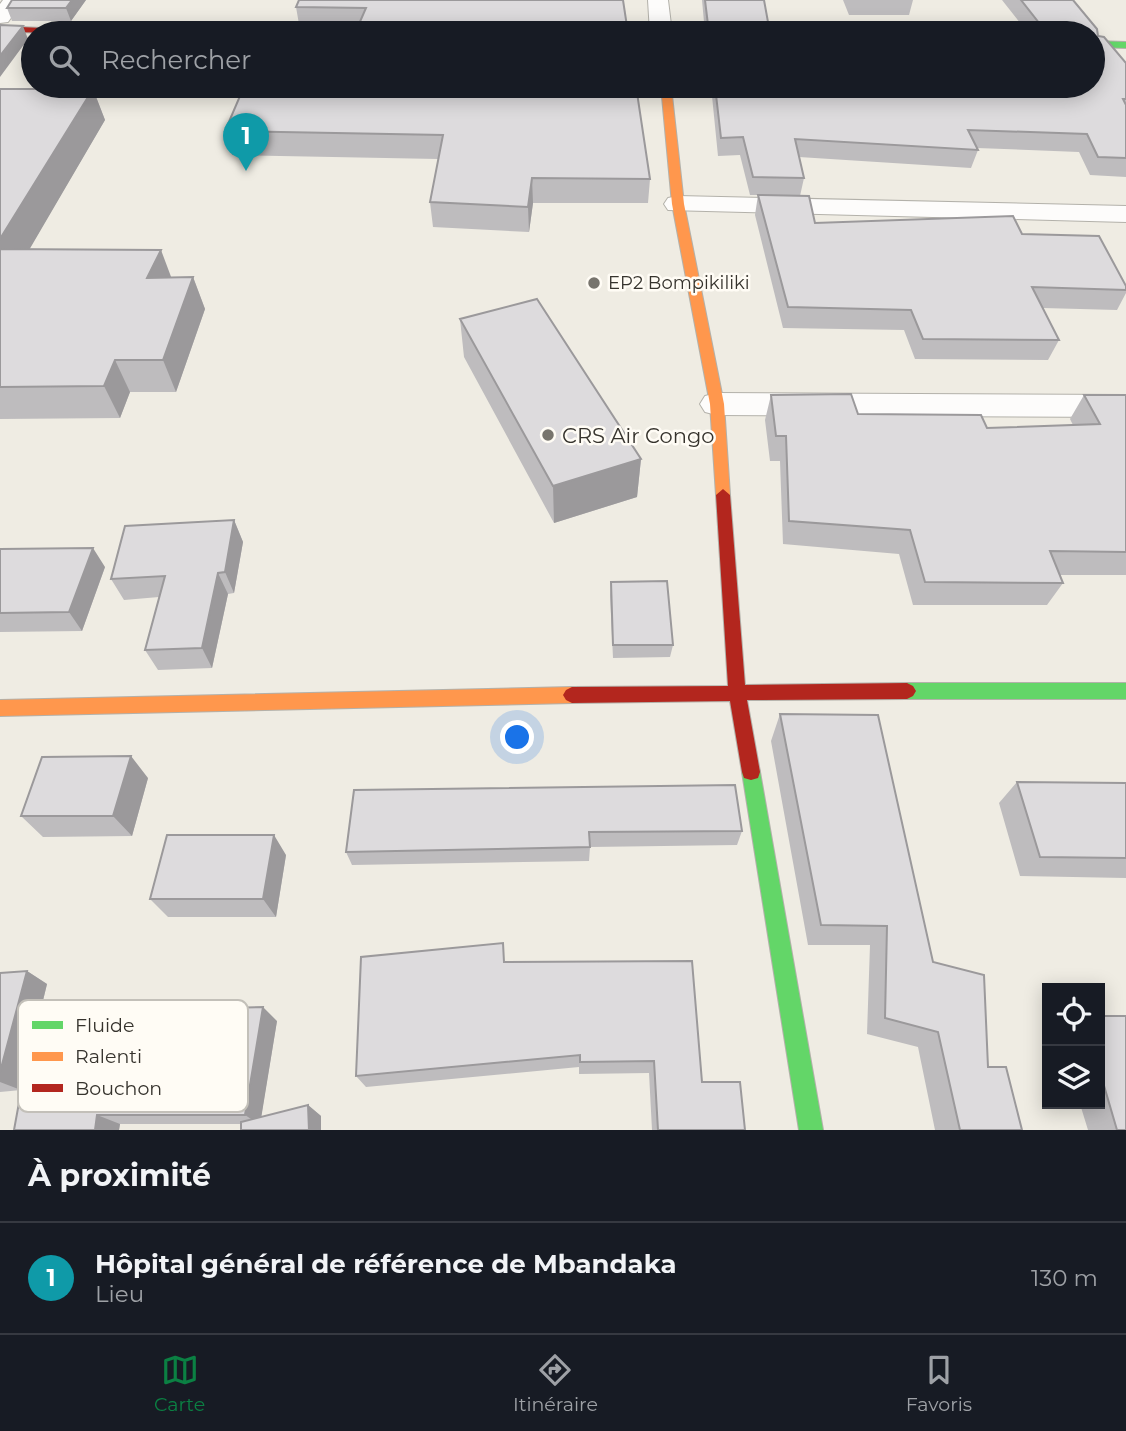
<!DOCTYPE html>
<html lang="fr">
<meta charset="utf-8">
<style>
:root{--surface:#171b24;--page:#242831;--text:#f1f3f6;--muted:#9ea1a6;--line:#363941;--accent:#0b8043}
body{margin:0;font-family:Montserrat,sans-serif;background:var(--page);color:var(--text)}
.controls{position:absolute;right:21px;bottom:21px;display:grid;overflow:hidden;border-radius:0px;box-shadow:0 4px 18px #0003}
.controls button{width:63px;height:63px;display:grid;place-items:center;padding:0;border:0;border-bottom:2px solid var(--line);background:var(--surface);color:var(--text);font:35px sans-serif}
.you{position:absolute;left:518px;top:738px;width:24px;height:24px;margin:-18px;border:5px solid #fff;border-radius:50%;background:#1a73e8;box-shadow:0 0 0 10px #1a73e833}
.badge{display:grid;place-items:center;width:46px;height:46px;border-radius:50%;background:var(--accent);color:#fff;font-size:23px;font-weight:700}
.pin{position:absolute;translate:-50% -58px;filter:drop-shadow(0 2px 4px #0008)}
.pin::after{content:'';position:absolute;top:37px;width:24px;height:21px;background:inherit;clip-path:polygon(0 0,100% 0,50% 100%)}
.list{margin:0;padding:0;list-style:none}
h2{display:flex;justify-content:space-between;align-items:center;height:91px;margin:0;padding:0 28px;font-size:30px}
h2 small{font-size:23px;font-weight:400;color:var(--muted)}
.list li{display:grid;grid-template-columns:46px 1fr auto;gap:21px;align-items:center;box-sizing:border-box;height:112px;padding:0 28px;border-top:2px solid var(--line)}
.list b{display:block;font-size:26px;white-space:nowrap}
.list p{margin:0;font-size:23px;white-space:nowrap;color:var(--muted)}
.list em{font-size:23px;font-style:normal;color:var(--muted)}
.icon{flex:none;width:38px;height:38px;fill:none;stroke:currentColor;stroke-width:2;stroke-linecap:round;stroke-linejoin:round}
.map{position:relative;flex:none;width:1126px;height:1130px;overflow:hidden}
.search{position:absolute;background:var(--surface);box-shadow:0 4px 18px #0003;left:21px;right:21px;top:21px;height:77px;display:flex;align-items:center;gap:18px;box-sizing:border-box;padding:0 24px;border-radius:38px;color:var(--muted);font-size:26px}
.sheet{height:203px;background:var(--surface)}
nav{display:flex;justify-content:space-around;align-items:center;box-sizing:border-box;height:98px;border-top:2px solid var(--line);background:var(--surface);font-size:19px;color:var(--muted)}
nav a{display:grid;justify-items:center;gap:4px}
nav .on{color:var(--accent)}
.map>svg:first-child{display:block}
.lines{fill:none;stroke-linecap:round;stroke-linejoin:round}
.street-casing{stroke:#b3b1aa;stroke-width:2}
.fast-casing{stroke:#b3b1aa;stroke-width:2}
.slow-casing{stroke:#b3b1aa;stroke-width:2}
.jam-casing{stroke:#b3b1aa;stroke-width:2}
.street{fill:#fdfcfb;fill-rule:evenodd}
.fast{fill:#63d668;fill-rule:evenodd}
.slow{fill:#ff974d;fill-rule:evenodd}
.jam{fill:#b3261e;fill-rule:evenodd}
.wall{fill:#bebcbe}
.shaded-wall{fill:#9b999b}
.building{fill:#dddbdd;stroke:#9b999b;stroke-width:2}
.poi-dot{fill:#77746d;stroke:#fffcf5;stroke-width:2.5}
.labels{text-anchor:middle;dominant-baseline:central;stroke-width:5;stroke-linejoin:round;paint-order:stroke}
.far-poi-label{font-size:18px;fill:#36332d;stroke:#fffcf5;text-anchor:start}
.poi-label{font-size:21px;fill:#36332d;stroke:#fffcf5;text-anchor:start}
.key{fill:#fffcf5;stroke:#c3c0b9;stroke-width:2}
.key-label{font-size:19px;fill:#36332d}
</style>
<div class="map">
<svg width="1126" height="1130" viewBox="0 0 1126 1130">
<rect width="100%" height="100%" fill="#efece3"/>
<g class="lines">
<defs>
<path id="street" d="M 3,0 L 24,0 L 8,22 L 0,23 L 0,4 Z
M 648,0 L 668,0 L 672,33 L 650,33 Z
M 678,196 L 1126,206 L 1126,222 L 668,210 L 664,204 L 668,198 Z
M 717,393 L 1126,395 L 1126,417 L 717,415 L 705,412 L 700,404 L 705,396 Z"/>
<path id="fast" d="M 1093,41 L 1126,42 L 1126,48 L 1093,47 Z
M 907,683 L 1126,683 L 1126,699 L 907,699 L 901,696 L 898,691 L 901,686 Z
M 751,764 L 758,766 L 760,772 L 823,1130 L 799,1130 L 742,772 L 744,766 Z"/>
<path id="slow" d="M 661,86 L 671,86 L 684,204 L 724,404 L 730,495 L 723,501 L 716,495 L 710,404 L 672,204 Z
M 572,687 L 578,690 L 581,695 L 578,700 L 572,703 L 0,716 L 0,700 Z"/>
<path id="jam" d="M 0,26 L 82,30 L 86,33 L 0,32 Z
M 723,489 L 730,495 L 745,685 L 907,683 L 913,686 L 916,691 L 913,696 L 907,699 L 747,700 L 760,772 L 758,778 L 751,780 L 744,778 L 742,772 L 730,701 L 572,703 L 566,700 L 563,695 L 566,690 L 572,687 L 728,686 L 716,495 Z"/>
</defs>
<use href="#street" class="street-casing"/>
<use href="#fast" class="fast-casing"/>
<use href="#slow" class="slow-casing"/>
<use href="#jam" class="jam-casing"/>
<use href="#street" class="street"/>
<use href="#fast" class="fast"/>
<use href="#slow" class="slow"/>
<use href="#jam" class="jam"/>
</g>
<path class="wall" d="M 86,0 L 71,21 L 12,21 L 7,8 Z
M 623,0 L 357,30 L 300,30 L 296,7 Z
M 702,0 L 764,0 L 770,33 L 705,33 Z
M 843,0 L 913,0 L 909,15 L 849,15 Z
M 1002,0 L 1073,0 L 1098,36 L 1126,63 L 1126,177 L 1090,175 L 1079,152 L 977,148 L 978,150 L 971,168 L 799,157 L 804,178 L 800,196 L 815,223 L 1022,234 L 1126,286 L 1126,293 L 1117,310 L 1043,308 L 1059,340 L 1048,360 L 915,359 L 904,330 L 783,328 L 755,215 L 758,195 L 750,195 L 740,155 L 718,156 L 711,86 L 1093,86 L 1093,33 L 1028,33 Z
M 0,89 L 93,89 L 105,120 L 29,249 L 171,277 L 193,277 L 205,309 L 176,392 L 130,392 L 120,418 L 0,419 Z
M 334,89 L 650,179 L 648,203 L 533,203 L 529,232 L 433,227 L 430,202 L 438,159 L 232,155 L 225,131 Z
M 460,319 L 641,459 L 637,497 L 554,523 L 464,357 Z
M 771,395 L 858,414 L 987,428 L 1073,425 L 1070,419 L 1084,395 L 1126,395 L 1126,575 L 1060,575 L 1063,583 L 1047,605 L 913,605 L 899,554 L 783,544 L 780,461 L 770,461 L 765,420 Z
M 234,520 L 243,542 L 234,593 L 228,594 L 212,668 L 158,670 L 145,650 L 159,597 L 124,600 L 111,579 Z
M 0,549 L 105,567 L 82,631 L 0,632 Z
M 611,582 L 673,645 L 670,657 L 613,658 L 610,595 Z
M 780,714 L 933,962 L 1022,1130 L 935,1130 L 918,1047 L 867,1034 L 870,945 L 808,945 L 771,741 Z
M 148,778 L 132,836 L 43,837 L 21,816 Z
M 1017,782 L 1126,783 L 1126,878 L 1020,876 L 999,803 Z
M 354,790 L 742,831 L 737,845 L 590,847 L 589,861 L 352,865 L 346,852 Z
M 286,855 L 276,917 L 168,917 L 150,899 Z
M 506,962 L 702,1082 L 745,1130 L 652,1130 L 649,1073 L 579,1074 L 579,1067 L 366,1087 L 356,1076 Z
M 27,971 L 47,984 L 29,1059 L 175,1040 L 277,1021 L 261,1117 L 308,1105 L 321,1116 L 241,1124 L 120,1124 L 119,1130 L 23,1079 L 21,1090 L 0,1092 L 0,973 Z
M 1100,1016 L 1126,1130 L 1088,1130 L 1080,1104 L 1100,1104 Z"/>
<path class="shaded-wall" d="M 72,0 L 86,0 L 71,21 L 66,8 Z
M 23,26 L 28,39 L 0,77 L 0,56 Z
M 93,89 L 105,120 L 11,281 L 0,261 L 0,239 Z
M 532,178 L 533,203 L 529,232 L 528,207 Z
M 161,250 L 173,282 L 147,278 Z
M 193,277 L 205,309 L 176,392 L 163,360 Z
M 115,360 L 130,392 L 120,418 L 104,386 Z
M 641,459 L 637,497 L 554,523 L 553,486 Z
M 234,520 L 243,542 L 234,593 L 225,572 Z
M 93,548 L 105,567 L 82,631 L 69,612 Z
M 218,573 L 228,594 L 212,668 L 202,648 Z
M 131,756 L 148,778 L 132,836 L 113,816 Z
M 274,835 L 286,855 L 276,917 L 263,899 Z
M 27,971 L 47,984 L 21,1090 L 0,1082 L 0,1072 Z
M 263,1007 L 277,1021 L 260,1125 L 245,1115 Z
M 308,1105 L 321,1116 L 321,1130 L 309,1130 Z
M 97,1115 L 120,1124 L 119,1130 L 95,1130 Z"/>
<path class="building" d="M 12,0 L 72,0 L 66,8 L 7,8 Z
M 299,0 L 623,0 L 628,33 L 355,33 L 366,8 L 296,7 Z
M 705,0 L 764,0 L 770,33 L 709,33 Z
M 1021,0 L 1073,0 L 1097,29 L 1098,36 L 1104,37 L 1126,63 L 1126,99 L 1123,99 L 1126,105 L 1126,158 L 1098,157 L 1087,134 L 968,130 L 978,150 L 795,139 L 804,178 L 753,177 L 743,137 L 721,138 L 715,86 L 1093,86 L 1093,33 L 1047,33 Z
M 0,25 L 23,26 L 0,56 Z
M 335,86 L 636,86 L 650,179 L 532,178 L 528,207 L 430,202 L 443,135 L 225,131 L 243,89 L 334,89 Z
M 0,89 L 93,89 L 0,239 Z
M 758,195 L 809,196 L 815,223 L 1013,216 L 1022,234 L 1099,236 L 1126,286 L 1126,290 L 1032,287 L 1059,340 L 923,339 L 911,310 L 788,307 Z
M 0,249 L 161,250 L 147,278 L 193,277 L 163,360 L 115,360 L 104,386 L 0,387 Z
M 537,299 L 641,459 L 553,486 L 460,319 Z
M 851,394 L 858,414 L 981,415 L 987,428 L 1100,424 L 1084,395 L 1126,395 L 1126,552 L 1050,551 L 1063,583 L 925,582 L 910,530 L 789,521 L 786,436 L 776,436 L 771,395 Z
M 234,520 L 225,572 L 218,573 L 202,648 L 145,650 L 165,576 L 111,579 L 125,526 Z
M 93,548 L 69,612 L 0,613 L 0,549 Z
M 667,581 L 673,645 L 613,645 L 611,582 Z
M 780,714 L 878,715 L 933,962 L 984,975 L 988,1067 L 1006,1067 L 1022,1130 L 960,1130 L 938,1032 L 885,1018 L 887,926 L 821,925 Z
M 131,756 L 113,816 L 21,816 L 42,757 Z
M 1017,782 L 1126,783 L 1126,858 L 1040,857 Z
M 735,785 L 742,831 L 589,832 L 590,847 L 346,852 L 354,790 Z
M 167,835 L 274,835 L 263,899 L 150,899 Z
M 503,943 L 504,962 L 692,961 L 702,1082 L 740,1082 L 745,1130 L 658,1130 L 654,1061 L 580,1062 L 580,1055 L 356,1076 L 361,957 Z
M 27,971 L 0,1072 L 0,973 Z
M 263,1007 L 245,1115 L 97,1115 L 95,1130 L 14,1130 L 27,1059 L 175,1040 L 182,1009 Z
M 1100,1016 L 1126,1016 L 1126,1130 L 1117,1130 L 1100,1072 Z
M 308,1105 L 309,1130 L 241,1130 L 241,1122 Z"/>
<g class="poi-dot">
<circle cx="594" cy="283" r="7"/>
<circle cx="548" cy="435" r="7"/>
</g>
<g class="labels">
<g class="far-poi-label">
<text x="608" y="283">EP2 Bompikiliki</text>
</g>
<g class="poi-label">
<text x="562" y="435">CRS Air Congo</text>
</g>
</g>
<rect x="18" y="1000" width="230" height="112" rx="10" class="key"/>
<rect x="32" y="1021" width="31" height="8" fill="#63d668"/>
<rect x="32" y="1052" width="31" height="9" fill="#ff974d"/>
<rect x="32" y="1084" width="31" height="8" fill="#b3261e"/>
<g class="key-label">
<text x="75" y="1032">Fluide</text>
<text x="75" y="1063">Ralenti</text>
<text x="75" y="1095">Bouchon</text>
</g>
</svg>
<div class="controls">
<button><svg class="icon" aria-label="locate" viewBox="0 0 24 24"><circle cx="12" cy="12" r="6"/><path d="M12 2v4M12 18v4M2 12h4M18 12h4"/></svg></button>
<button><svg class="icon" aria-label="layers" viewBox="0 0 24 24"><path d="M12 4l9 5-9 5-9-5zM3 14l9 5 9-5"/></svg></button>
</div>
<div class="you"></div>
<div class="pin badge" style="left:246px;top:171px;background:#0f9aa8">1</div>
<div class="search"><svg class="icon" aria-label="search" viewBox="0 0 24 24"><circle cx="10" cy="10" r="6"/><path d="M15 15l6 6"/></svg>Rechercher</div>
</div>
<section class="sheet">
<h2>À proximité<small></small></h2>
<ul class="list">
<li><span class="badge" style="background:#0f9aa8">1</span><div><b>Hôpital général de référence de Mbandaka</b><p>Lieu</p></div><em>130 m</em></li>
</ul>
</section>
<nav>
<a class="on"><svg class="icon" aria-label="map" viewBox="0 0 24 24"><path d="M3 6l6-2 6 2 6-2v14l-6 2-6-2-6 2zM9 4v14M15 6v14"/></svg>Carte</a>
<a><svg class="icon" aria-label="directions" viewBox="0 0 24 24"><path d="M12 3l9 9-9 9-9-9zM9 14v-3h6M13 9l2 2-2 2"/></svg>Itinéraire</a>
<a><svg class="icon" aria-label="saved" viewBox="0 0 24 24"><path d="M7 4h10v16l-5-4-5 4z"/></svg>Favoris</a>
</nav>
